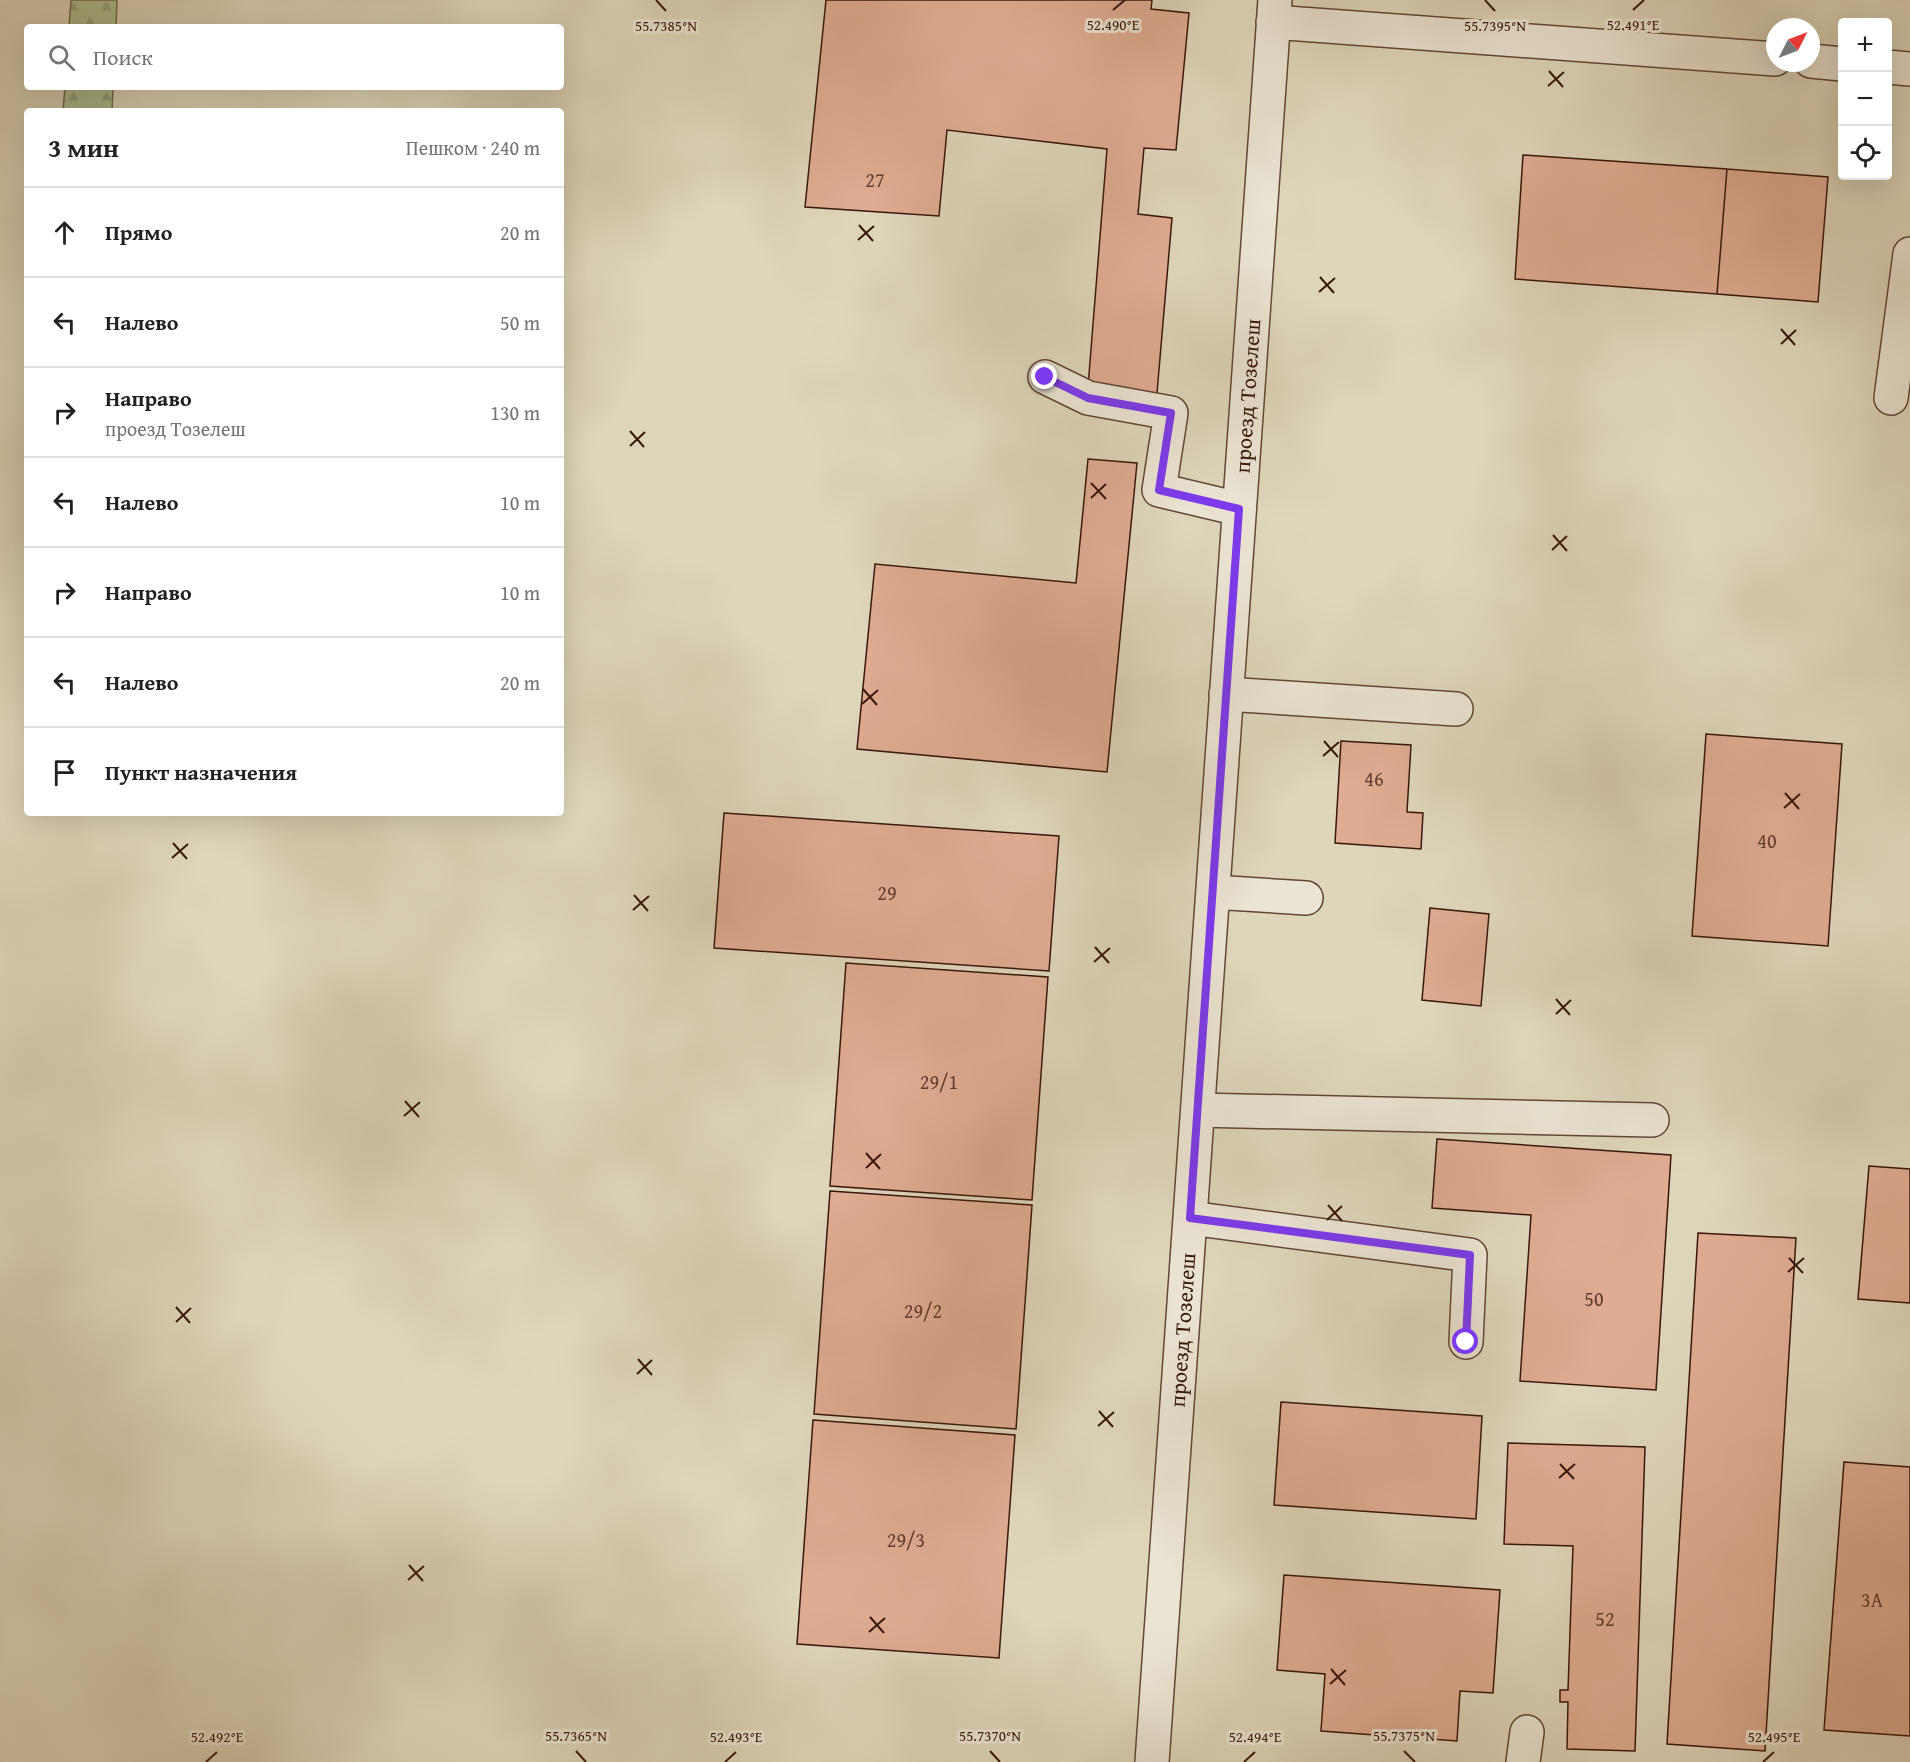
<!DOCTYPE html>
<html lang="ru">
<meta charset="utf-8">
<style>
:root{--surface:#fff;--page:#f6f6f6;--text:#202124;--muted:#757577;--line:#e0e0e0}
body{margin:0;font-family:"Gentium Book Plus",serif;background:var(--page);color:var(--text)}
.controls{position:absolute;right:18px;top:18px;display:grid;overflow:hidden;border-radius:6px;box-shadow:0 6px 24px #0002}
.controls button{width:54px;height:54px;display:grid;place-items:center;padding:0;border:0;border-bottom:2px solid var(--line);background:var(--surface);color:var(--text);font:30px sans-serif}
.compass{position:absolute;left:1766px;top:18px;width:54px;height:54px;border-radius:50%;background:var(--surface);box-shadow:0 6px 24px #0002;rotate:48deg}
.stop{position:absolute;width:18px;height:18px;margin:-14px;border:4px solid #7c3aed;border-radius:50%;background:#fff}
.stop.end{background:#7c3aed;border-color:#fff;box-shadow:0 2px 6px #0008}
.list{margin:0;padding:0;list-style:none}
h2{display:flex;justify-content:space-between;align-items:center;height:78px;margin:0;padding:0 24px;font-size:26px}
h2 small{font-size:20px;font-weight:400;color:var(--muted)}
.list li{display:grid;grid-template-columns:39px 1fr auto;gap:18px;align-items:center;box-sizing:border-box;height:90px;padding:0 24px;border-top:2px solid var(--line)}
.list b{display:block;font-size:22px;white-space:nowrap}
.list p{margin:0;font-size:20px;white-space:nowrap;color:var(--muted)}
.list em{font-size:20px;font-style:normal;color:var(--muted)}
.icon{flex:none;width:33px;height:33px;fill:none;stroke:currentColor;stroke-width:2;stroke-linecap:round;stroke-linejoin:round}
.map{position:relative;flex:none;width:1910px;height:1762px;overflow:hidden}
.search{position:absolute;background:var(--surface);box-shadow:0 6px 24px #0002;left:24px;top:24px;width:540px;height:66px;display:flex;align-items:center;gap:15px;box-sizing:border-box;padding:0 21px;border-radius:6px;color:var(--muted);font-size:22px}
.panel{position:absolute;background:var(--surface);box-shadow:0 6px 24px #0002;left:24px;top:108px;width:540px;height:708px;border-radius:6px}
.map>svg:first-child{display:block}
.forest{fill:url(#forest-firs);stroke:#736a4e;stroke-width:1.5}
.building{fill:#dfab92;stroke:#381709;stroke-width:1.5}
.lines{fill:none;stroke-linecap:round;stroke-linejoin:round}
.minor-casing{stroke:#624736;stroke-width:36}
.minor{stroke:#eae4d3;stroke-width:33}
.route{stroke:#7c3aed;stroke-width:8}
.ticks{fill:none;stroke:#381709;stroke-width:2}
.labels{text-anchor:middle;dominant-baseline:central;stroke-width:6;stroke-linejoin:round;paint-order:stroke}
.number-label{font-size:20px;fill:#623c2b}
.street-label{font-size:22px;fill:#381709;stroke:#eae4d3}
.ticks-label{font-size:15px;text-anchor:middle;fill:#381709;stroke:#eae4d3;stroke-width:6;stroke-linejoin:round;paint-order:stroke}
</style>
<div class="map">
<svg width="1910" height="1762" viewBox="0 0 1910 1762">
<defs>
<pattern id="forest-firs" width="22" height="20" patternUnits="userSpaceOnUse" patternTransform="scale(1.5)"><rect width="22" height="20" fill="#aebe93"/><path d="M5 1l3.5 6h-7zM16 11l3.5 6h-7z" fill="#96a37d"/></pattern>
</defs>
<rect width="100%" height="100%" fill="#ded6bb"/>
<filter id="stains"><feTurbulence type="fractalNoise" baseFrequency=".00333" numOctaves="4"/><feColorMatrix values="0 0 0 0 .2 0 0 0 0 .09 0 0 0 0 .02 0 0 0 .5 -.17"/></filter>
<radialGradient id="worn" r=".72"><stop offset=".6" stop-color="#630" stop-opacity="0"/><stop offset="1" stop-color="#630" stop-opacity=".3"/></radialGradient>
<path class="forest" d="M 71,0 L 117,0 L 116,27 L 69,27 Z
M 65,87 L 113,87 L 112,111 L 63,111 Z"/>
<path class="building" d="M 826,0 L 1152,0 L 1151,9 L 1189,13 L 1176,150 L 1144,148 L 1138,214 L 1172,218 L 1157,393 L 1088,387 L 1107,149 L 947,130 L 939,216 L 805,207 Z
M 1523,155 L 1727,169 L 1717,294 L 1515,279 Z
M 1727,169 L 1828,177 L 1818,302 L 1717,294 Z
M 1088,459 L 1137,463 L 1107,772 L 857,749 L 875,564 L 1076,583 Z
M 1706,734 L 1842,744 L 1828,946 L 1692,936 Z
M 1341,741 L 1411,745 L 1407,812 L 1423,813 L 1421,849 L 1335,843 Z
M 724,813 L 1059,836 L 1049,971 L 714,948 Z
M 1430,908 L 1489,914 L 1481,1006 L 1422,1000 Z
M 846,963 L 1048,977 L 1032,1200 L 830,1186 Z
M 1437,1139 L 1671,1155 L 1656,1390 L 1520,1381 L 1531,1215 L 1432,1208 Z
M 1869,1166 L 1910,1169 L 1910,1303 L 1858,1299 Z
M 830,1191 L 1032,1205 L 1016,1429 L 814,1414 Z
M 1698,1233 L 1796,1238 L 1765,1751 L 1667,1744 Z
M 1281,1402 L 1482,1416 L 1476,1519 L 1274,1505 Z
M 813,1420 L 1015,1435 L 999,1658 L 797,1644 Z
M 1508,1443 L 1645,1447 L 1635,1751 L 1567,1749 L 1568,1702 L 1560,1702 L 1560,1690 L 1568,1690 L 1573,1546 L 1504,1544 Z
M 1844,1462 L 1910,1467 L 1910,1736 L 1824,1730 Z
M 1284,1575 L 1500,1590 L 1493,1693 L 1460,1691 L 1457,1741 L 1321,1731 L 1325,1674 L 1277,1670 Z"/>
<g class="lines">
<defs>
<path id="minor" d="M 1273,22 L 1775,59
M 1811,61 L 1842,64
M 1888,67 L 1910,69
M 1045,377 L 1088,398 L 1171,413 L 1159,490 L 1239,509
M 1891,398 L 1910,254
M 1226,694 L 1456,709
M 1213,892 L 1306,898
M 1198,1110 L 1652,1120
M 1190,1218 L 1470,1255 L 1466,1342
M 1152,1762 L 1275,0
M 1523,1762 L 1527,1732"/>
</defs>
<use href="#minor" class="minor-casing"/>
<use href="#minor" class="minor"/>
</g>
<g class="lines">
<path class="route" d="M 1045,377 L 1088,398 L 1171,413 L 1159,490 L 1239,509 L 1190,1218 L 1470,1255 L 1466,1342"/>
</g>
<path class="ticks" d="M 656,0 L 666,11M 1485,0 L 1495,11M 1113,10 L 1125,0M 1633,10 L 1644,0M 1549,71 L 1563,87M 1548,86 L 1564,72M 859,225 L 873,241M 858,240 L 874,226M 1320,277 L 1334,293M 1319,292 L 1335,278M 1781,329 L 1795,345M 1781,344 L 1796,330M 630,431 L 644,447M 630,446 L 645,432M 1091,483 L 1106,499M 1091,498 L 1106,484M 1553,535 L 1567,551M 1552,550 L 1567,536M 863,689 L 877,705M 862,704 L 878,690M 1324,741 L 1338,757M 1323,756 L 1339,742M 1785,793 L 1799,809M 1784,808 L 1800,794M 173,843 L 187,859M 172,858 L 188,844M 634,895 L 648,911M 633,910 L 649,896M 1095,947 L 1109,963M 1094,962 L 1110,948M 1556,999 L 1570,1015M 1556,1014 L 1571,1000M 405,1101 L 419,1117M 404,1116 L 420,1102M 866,1153 L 880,1169M 866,1168 L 881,1154M 1328,1205 L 1342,1221M 1327,1220 L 1342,1206M 1789,1258 L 1803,1273M 1788,1272 L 1804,1258M 176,1307 L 190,1323M 176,1322 L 191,1308M 638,1359 L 652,1375M 637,1374 L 652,1360M 1099,1411 L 1113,1427M 1098,1426 L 1114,1412M 1560,1464 L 1574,1479M 1559,1478 L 1575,1464M 409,1565 L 423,1581M 408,1580 L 424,1566M 870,1617 L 884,1633M 869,1632 L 885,1618M 1331,1669 L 1345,1685M 1330,1684 L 1346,1670M 576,1751 L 586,1762M 990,1751 L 1000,1762M 1404,1751 L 1415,1762M 206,1762 L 217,1752M 725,1762 L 736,1752M 1244,1762 L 1255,1752M 1763,1762 L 1774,1752"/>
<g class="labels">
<g class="number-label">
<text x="875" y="179">27</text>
<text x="1374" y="778">46</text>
<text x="1767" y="840">40</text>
<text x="887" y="892">29</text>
<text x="939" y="1081">29/1</text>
<text x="1594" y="1298">50</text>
<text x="923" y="1310">29/2</text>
<text x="906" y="1539">29/3</text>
<text x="1872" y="1599">3А</text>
<text x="1605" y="1618">52</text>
</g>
<g class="street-label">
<text transform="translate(1247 396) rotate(-86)">проезд Тозелеш</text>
<text transform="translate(1182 1330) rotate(-86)">проезд Тозелеш</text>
</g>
</g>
<g class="ticks-label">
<text x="1113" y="30">52.490°E</text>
<text x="1633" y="30">52.491°E</text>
<text x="666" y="31">55.7385°N</text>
<text x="1495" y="31">55.7395°N</text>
<text x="576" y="1741">55.7365°N</text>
<text x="990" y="1741">55.7370°N</text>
<text x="1404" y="1741">55.7375°N</text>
<text x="217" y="1742">52.492°E</text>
<text x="736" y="1742">52.493°E</text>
<text x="1255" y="1742">52.494°E</text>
<text x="1774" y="1742">52.495°E</text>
</g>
<rect width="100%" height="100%" filter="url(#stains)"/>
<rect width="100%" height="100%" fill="url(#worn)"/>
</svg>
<div class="controls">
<button>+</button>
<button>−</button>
<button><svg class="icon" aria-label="locate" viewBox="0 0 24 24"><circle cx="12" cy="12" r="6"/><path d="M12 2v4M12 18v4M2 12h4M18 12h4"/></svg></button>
</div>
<svg class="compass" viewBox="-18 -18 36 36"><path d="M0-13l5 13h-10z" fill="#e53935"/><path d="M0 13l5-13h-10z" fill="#757577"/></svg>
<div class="stop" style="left:1466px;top:1342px"></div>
<div class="stop end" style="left:1045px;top:377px"></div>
<div class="search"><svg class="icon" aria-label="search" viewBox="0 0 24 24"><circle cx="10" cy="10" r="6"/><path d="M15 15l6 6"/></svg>Поиск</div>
<section class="panel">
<h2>3 мин<small>Пешком · 240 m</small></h2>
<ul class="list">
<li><svg class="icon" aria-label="ahead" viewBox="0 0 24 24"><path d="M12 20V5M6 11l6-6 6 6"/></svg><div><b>Прямо</b></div><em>20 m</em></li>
<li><svg class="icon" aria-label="left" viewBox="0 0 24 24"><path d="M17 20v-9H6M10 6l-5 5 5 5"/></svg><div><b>Налево</b></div><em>50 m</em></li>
<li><svg class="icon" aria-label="right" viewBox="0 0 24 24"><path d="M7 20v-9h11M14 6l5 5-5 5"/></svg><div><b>Направо</b><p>проезд Тозелеш</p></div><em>130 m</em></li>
<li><svg class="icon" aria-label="left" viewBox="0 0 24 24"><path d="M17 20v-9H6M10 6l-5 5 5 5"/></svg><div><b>Налево</b></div><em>10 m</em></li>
<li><svg class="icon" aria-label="right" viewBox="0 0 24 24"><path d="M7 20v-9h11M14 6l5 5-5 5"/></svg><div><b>Направо</b></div><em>10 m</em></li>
<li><svg class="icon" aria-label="left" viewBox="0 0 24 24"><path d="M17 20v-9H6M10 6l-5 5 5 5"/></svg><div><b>Налево</b></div><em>20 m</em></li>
<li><svg class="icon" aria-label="arrive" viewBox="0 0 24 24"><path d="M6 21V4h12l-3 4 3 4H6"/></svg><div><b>Пункт назначения</b></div></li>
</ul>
</section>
</div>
